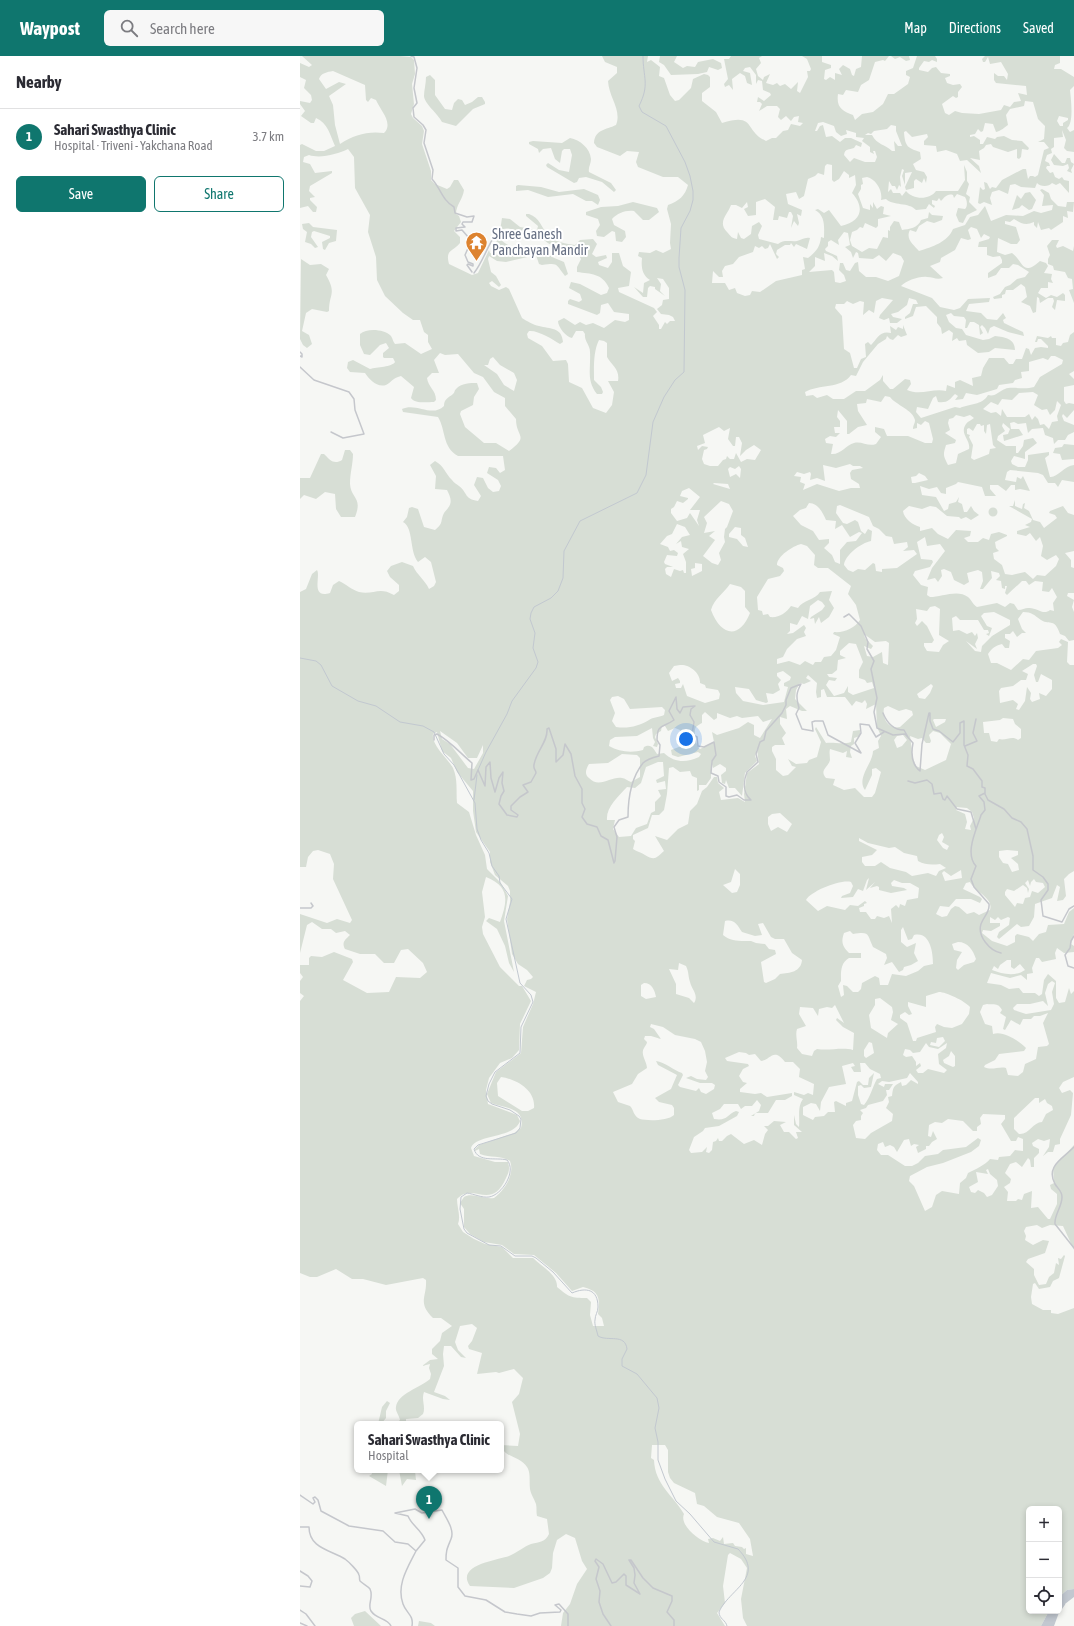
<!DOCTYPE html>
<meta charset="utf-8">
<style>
:root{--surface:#fff;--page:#f7f7f7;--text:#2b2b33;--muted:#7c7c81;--line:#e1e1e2;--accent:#0f766e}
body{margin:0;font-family:"Asap Condensed",sans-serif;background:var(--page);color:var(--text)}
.controls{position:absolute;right:12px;bottom:12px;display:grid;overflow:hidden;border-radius:6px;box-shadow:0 2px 6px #0003}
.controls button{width:36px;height:36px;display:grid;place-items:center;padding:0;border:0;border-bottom:1px solid var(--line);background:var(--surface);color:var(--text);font:20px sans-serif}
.you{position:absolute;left:386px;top:683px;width:14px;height:14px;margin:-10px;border:3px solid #fff;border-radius:50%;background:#1a73e8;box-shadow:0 0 0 6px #1a73e833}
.badge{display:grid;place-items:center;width:26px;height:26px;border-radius:50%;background:var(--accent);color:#fff;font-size:13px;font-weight:700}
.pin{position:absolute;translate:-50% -33px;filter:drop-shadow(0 1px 2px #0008)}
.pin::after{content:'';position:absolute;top:21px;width:14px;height:12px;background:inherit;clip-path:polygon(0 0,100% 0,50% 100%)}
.popup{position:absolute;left:54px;top:1365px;width:150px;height:52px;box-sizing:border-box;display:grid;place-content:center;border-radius:6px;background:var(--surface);filter:drop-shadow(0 1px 3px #0005);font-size:13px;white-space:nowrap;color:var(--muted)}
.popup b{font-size:15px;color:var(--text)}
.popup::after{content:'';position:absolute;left:50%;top:100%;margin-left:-8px;border:8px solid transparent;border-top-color:var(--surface)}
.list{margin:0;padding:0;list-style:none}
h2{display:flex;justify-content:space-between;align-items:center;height:52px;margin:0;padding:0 16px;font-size:17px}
h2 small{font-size:13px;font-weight:400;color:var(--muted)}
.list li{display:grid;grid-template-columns:26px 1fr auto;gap:12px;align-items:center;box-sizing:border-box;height:56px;padding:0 16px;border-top:1px solid var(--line)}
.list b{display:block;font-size:15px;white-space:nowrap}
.list p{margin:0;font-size:13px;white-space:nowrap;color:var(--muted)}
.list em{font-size:13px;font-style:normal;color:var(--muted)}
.actions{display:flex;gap:8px;padding:12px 16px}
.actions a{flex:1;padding:9px 0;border:1px solid var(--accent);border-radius:6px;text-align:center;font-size:14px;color:var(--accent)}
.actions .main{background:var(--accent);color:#fff}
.icon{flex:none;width:22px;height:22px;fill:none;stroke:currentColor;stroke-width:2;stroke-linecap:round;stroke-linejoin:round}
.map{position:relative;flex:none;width:774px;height:1570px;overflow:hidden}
header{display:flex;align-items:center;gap:24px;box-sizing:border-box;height:56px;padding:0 20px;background:var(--accent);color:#fff}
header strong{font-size:19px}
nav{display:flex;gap:22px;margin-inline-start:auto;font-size:14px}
.search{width:280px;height:36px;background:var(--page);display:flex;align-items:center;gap:10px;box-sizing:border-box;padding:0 14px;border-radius:6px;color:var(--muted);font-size:15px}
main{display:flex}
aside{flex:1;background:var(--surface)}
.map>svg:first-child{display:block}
.green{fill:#d7ded5;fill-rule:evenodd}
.water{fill:#c2c8d0}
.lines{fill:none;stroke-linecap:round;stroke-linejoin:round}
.stream{stroke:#c2c8d0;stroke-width:1}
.river{stroke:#c2c8d0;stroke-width:2.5}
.street{stroke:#c5c7cc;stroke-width:1.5}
.labels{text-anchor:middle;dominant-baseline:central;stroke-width:4;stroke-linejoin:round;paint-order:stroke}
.poi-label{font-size:14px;fill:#677084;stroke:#fff;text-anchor:start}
</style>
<header>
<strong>Waypost</strong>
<div class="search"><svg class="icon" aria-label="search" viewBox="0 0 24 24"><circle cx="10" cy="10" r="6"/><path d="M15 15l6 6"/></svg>Search here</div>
<nav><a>Map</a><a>Directions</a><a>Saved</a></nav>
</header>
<main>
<aside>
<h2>Nearby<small></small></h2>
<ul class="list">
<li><span class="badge">1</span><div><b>Sahari Swasthya Clinic</b><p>Hospital · Triveni - Yakchana Road</p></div><em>3.7 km</em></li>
</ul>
<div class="actions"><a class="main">Save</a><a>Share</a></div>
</aside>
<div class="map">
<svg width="774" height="1570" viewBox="0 0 774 1570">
<rect width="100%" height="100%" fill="#f6f7f4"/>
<path class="green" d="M 2,0 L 100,0 L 111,1 L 114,4 L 115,18 L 112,28 L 114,48 L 111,58 L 113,62 L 122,70 L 124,75 L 122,88 L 131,115 L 131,124 L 135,128 L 147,133 L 150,131 L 154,124 L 158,124 L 164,134 C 163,143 156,149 156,158 L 159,160 L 161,166 L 154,175 L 160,181 L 160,187 C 153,196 145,193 149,208 L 172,219 L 178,217 L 189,194 L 190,197 C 196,199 209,201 214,196 L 196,189 L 197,183 L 200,183 C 215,197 225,191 242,192 L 252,201 L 264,206 L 268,218 L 265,220 C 255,207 258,207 242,209 L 239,208 L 236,199 L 206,206 L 197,205 L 189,200 L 188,203 L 191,216 L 196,220 L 201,229 L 199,231 L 192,225 L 189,227 L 191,230 L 199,234 L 206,231 L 209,233 L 222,262 C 227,265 233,269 239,270 C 250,273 262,271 263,286 L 260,288 C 252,283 238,274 229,275 L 227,278 L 228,282 L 242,290 L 253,305 L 266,304 L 268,308 L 269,326 L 282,332 L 293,352 L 306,357 L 312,349 L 314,336 L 308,325 L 318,325 C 320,313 312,310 307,301 L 307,287 L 304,285 L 299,284 C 293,296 294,312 294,324 L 301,331 L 303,336 L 302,338 L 297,338 C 286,324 291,312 290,296 C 290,289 284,285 285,278 L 283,275 L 276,275 L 272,282 C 266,281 258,271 258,265 L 264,262 L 275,269 L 280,266 L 286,269 L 293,267 L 304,272 L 315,264 L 325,266 L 329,264 L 329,258 L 314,256 L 308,247 L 301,249 L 300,257 L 297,259 L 268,248 L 268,245 L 270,243 L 279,246 L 282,244 L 280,238 L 269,232 L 271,226 L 280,228 L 301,239 L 307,237 L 309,232 C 302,217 291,218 277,216 L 277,211 L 281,203 C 276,193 263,193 254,190 C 249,189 245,184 241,182 C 236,180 232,183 228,181 C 221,178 208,168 200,175 L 202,162 L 210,163 L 220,171 L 237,174 L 238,170 L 226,160 L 226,158 L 229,158 C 240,162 241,171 248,179 C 254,186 267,188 275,189 L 280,184 L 293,183 L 297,188 L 292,198 L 296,201 L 306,199 L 307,202 L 298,206 L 299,209 L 308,212 L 312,206 L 312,197 L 319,197 L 323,210 L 331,216 L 329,230 L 318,232 L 319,236 L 354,252 L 357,256 L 353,260 L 359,269 L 359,273 L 361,273 L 365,266 L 367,268 L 370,265 L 375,265 L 373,261 L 369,259 L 361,258 L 357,253 L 362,249 L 363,244 L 369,243 L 369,232 L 363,223 L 357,222 L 361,228 L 360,235 L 365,240 L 355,233 L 355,231 L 350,230 L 348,232 L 347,241 L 343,241 L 334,231 L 343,237 L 344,227 L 350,224 C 342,219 341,211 342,202 L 338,200 L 339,196 L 350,197 L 356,194 L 363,197 L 371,193 L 370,187 L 371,168 L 367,153 L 368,149 C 379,145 385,140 388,129 L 378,121 L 363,121 L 338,111 L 336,106 L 339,96 L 327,95 L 320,100 L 297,91 L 294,87 C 295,73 306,74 316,69 C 322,54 309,42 308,25 L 317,17 L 317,11 L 305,6 L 302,0 L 348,0 L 347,6 L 351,4 L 360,11 L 359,20 L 364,22 L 370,39 L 375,45 L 379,44 L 391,32 L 393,23 L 404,18 L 408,19 L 410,21 L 410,31 L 402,37 L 402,45 L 416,56 L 422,67 C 456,56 444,75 466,85 L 472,82 L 476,82 L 483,75 L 488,74 L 491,68 L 500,70 L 503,67 L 498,66 L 499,60 L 494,61 L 491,65 L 486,60 L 481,64 L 478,61 L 480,53 L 477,50 L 467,50 L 459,55 L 462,48 L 460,46 L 457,46 L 458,41 L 464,45 L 471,39 L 470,37 L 463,34 L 462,25 L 458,24 L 456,28 L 456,19 L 450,11 L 445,12 L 443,15 L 450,17 L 452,29 L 447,27 L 445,20 L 440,17 L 432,23 L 433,34 L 429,29 L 425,31 L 424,28 L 428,23 L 424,3 L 429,3 L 431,0 L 462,0 L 459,2 L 461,7 L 456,13 L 458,20 L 463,24 L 464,21 L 470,18 L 466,27 L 473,29 L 477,27 L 480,30 L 485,28 L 491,33 L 498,26 L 497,35 L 500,37 L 508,21 L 507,15 L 510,15 L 511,13 L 507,3 L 502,0 L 522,0 L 522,6 L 531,9 L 531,12 L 525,14 L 524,23 L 526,24 L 530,21 L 535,24 L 535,17 L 542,19 L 539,13 L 543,9 L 550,13 L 552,19 L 554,20 L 556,13 L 561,11 L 562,0 L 589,0 L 585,5 L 583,4 L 575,6 L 569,24 L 561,29 L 558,36 L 546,34 L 543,39 L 538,38 C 536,52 543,55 553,59 L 555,64 L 562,58 L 573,56 L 583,48 L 588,38 L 594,38 L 608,28 L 610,21 L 606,19 L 606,15 L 613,12 L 617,0 L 635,0 L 637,3 L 637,6 L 632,4 L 629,6 L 624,5 L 619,12 L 619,14 L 628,16 L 632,12 L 636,11 L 641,17 L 650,18 L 650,20 L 645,22 L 647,27 L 653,29 L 660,28 L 662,31 L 658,36 L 658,41 L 656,42 L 653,40 L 642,48 L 645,57 L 649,59 L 655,55 L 662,57 L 679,58 L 701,54 L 704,49 L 710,51 L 714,46 L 721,45 L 718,37 L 727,39 L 726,30 L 696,27 L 694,24 L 694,17 L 698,20 L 704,20 L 707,24 L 708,18 L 701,6 L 690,8 L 688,1 L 685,6 L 683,6 L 682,3 L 685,0 L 760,0 L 760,7 L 755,9 L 754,13 L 761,13 L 774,21 L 774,30 L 770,34 C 771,44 774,67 767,72 L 770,76 L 774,74 L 774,96 L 767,95 L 764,92 L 766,84 L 762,74 L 763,81 L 754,82 L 754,91 L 751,93 L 752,97 L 747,99 L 745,105 L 749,107 L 750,110 L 747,110 L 746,112 L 750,117 L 753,116 L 755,121 L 759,123 L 762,121 L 764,124 L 769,125 L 769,137 L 760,127 L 756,129 L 752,127 C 749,131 740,131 737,127 L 735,132 L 721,131 L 715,128 L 710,129 L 708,138 L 699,134 L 692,136 L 690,142 L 692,149 L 684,146 L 680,148 L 678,147 L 680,131 L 683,134 L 685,133 L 684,126 L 687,127 L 690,133 L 692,131 L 696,132 L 702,124 L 723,113 L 726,113 L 728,123 L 730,120 L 733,120 L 735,121 L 738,119 L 744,94 L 749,92 L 744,86 L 738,86 L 744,83 L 745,70 L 738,63 L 733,46 L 725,45 L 724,50 L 710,53 L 706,59 L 708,69 C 705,71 701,75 696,76 L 693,68 L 685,67 L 683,75 L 681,76 L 678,73 L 675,78 L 670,79 L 670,81 L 674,80 L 680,84 L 680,88 L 683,88 L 687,81 L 695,83 L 697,81 L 704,80 L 712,84 L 722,85 L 729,92 L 728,94 L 722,93 L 721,101 L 719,103 L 717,102 L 717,93 L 708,96 L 693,91 L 691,88 L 686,89 L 684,92 L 679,95 L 680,104 L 670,102 L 679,110 L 681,117 L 667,104 L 660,105 L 657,98 L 646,94 L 637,96 L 636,90 L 624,89 L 624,85 L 628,81 L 627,78 L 612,81 L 606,75 L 604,76 C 605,91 608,92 620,96 L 621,103 L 613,108 L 616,114 L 624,116 L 627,121 L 626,127 L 624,122 L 622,127 L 616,123 L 614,125 L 614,132 L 606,134 L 605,131 L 612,116 L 605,117 L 605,129 L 602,120 L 604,114 L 602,113 L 600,121 L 601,131 L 599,129 L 597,134 L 595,130 L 592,130 L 589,125 L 588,136 L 591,133 L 593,137 L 600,137 L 602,140 L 606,135 C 613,144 630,144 636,135 L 658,135 L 665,124 L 664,109 L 667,116 L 667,125 L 669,128 L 666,138 L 670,141 L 669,146 L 677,154 L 667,159 L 663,167 L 659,166 L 656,159 L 658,152 L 665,153 C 668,150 667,144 665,141 L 657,138 L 654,142 L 653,139 C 647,137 644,142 641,145 L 639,142 L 637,145 L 632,144 L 632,148 L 635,150 L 634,152 L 629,148 L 626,153 L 616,154 C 609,146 593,150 586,143 L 581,144 C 583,135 576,123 567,121 L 562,122 L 563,128 L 561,129 L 561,133 L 558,138 L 563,152 L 570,154 L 570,148 L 573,152 L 573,146 L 577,153 L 581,150 L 584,151 L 583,158 L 591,160 L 578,163 L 578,170 L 576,172 L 565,167 L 563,172 L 560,171 L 557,174 L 552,176 L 550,184 L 552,190 L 562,196 L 569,192 L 577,193 L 583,181 L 588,182 L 588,174 L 590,175 L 590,171 L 594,165 L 599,166 L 602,174 C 609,173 618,172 621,164 L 628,162 L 629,156 L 632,159 L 643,160 L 642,164 L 634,167 L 627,165 L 619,170 L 616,176 L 610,174 C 605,183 614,189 619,195 C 632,191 648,186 653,173 L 665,169 L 670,161 L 678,159 L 685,150 L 691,165 L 706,159 L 723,160 L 734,155 L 741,157 L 752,154 L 753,149 L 742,150 L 744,139 L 740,134 L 742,133 L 749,137 L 751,143 L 758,150 L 766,151 L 767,146 L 774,146 L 773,156 L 767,155 L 768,162 L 763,160 L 763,166 L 751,174 L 749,172 L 741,174 L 738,166 L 737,172 L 734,169 L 734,166 C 725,170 721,167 714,163 L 710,166 L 705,165 L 705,168 L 716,171 L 720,184 L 717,188 L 711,188 L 698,182 L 697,196 L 705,199 L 712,197 C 724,206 722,221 740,205 L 746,207 L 748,210 L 744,217 L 752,218 L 751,223 L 753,227 L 748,226 L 748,232 L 741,232 L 738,237 L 746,242 L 751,239 L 757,241 L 763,237 L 765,239 L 765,245 L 757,244 L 755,254 L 752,251 L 754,245 L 753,242 L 748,242 L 740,247 L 739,242 L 737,241 L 736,256 L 733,257 L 730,250 L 721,246 L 727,241 L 725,231 L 721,228 L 713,234 L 706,234 L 705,238 L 702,239 L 702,242 L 694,243 L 693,241 L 700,238 L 705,231 L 710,229 L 717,223 L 725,221 L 729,216 L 718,209 L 713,208 L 709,212 L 701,212 L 696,219 L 688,222 L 688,217 L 702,207 L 702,204 L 700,200 L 693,201 L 687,199 L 687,191 L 678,191 L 679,186 L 689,183 L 690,181 L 684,178 L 681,182 L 677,173 L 671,171 L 668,174 L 671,183 L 668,184 L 661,182 L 655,194 L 641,202 L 640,206 L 630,210 L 643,222 C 636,224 633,221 627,221 C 619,220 606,225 601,230 L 632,242 L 640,251 L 654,254 L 660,252 L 668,243 L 690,242 L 689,246 L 669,248 L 666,255 L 681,257 L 687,263 L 697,264 L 703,257 L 706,262 L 703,264 L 704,267 L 723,276 L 724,280 L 708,276 L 694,270 L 690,272 L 688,278 L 685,272 L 682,269 L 680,271 L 683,277 L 680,279 L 679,269 L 674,266 L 670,266 L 667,272 L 665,272 L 666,264 L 664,261 L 654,260 L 651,257 L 646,259 L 649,266 L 656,272 L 662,273 L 666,279 L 683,284 L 689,283 L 695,280 C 705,281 715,283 715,294 L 695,292 L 689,296 L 678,297 L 667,289 L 666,284 L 659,285 L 657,282 L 652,285 L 653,277 L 649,274 L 642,278 L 641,272 L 637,267 L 637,261 L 626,250 L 616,251 L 613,260 L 605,263 L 605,261 L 610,257 L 613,248 L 618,248 L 616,244 L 609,242 L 607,249 L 598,256 L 591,258 L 593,261 L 602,263 L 597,267 L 590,267 L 589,262 L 584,264 L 579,262 L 580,259 L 593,244 L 582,242 L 576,245 L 574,257 L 569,254 L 563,259 L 564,246 L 560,245 L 553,248 L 547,245 L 544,248 L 536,248 L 535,252 L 542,260 L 544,293 L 550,297 L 554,312 L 557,312 L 561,303 L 566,301 L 565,288 L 568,286 L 571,289 C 577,283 580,274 591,277 L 590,270 L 596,274 L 598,271 L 603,273 L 603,269 L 607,279 L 601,281 L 598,279 L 593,284 L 590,283 L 587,280 L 586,283 L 578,288 L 563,306 L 556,320 L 551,319 C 541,333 519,328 505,336 L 506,340 L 513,339 L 517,342 L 527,339 L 533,343 L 544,343 L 556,335 L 565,335 L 580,324 L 583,319 L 583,325 L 590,333 L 593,333 L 605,323 L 610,324 L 611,328 L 607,334 C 620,340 633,332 646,335 L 647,329 L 655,332 L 655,326 L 660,324 L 673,330 L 672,322 L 681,320 L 683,312 L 689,302 L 704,302 L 709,308 L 713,308 L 716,303 L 722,303 L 726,292 L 729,293 L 731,299 L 735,292 L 741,291 L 748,292 L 748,290 L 741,283 L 738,283 L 737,286 L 735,286 L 737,280 L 748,282 L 751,280 L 752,282 L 756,282 L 756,289 L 761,290 L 763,287 L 768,286 L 770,279 L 774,276 L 774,315 L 769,318 L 774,323 L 774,329 L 764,331 L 764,345 L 766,348 L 769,347 L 774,348 L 774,354 L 767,362 L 763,358 L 762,360 L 764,365 L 774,369 L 774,376 L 768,379 L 765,384 L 758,384 L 754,388 L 753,382 L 745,379 L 743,372 L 732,373 L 728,377 L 726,367 L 718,368 L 714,366 L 710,367 L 711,373 L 719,373 L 723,379 L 704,385 L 703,379 L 708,378 L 710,373 L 703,367 L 702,370 L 705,375 L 698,380 L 697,384 L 706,390 L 716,390 L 716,397 L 718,397 L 723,390 L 724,384 L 733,382 L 737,387 L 725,396 L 725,403 L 714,400 L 711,405 L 712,408 L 718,411 L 725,411 L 728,404 L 728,399 L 749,396 L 749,399 L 745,402 L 750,421 C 757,422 764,410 774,409 L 774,426 L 762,424 L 758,431 L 755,427 L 748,427 L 743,419 L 738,417 L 710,414 L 707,416 L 705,424 L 716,426 L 717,421 L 721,423 L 723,420 L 730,435 L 720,433 L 715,434 L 715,429 L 711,429 L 706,435 L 698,429 L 690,429 L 690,433 L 696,440 L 685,440 L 682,431 L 658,426 L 656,428 L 646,432 L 646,438 L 641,437 L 637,431 L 629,433 L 620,430 L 622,439 L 636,441 L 644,455 L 648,453 L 649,448 L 656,446 L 659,441 L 658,446 L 662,448 L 664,456 L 667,456 L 671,450 L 674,455 L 679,459 L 671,464 L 666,461 L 661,463 L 659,461 L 647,460 L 636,451 L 630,450 L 622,453 L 609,450 L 603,455 C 604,463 613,469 620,471 L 620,475 L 632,472 L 638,478 L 648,483 L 656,474 L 671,475 L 670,480 L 664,482 L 668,486 L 678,486 L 683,482 L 689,484 L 691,478 L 699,476 L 707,479 L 707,480 L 695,486 L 696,492 L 699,495 L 693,497 L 694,503 L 702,509 L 705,518 L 712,519 L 725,516 L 733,523 L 737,519 L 745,520 L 756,510 L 759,503 L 756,499 L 747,504 L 741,500 L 743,490 L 740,481 L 736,485 L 730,477 L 726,480 L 717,478 L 717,475 L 730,471 L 725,469 L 731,466 L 732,463 L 709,450 L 713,450 L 715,444 L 715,450 L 722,453 L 723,448 L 725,447 L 724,452 L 729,455 L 733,464 L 740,466 L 744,472 L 757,462 L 755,459 L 749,457 L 750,455 L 763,450 L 768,457 L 774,459 L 774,495 L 765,497 L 771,504 L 771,511 L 774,512 L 774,537 L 768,537 L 767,540 L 774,544 L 772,551 L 774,556 L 774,584 L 769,585 L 765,580 L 760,578 C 754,561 751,570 741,564 C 734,559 732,556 723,556 L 718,563 L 722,573 L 726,577 L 722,577 L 717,581 L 713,575 L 710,578 L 705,578 L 705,582 L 710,585 L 709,592 L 705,592 L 702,588 C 695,590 692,592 688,598 L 691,607 L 697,607 L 711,614 L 723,603 L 729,604 L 736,595 L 758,592 L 762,589 L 759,586 L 761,583 L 768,586 L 767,606 L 770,609 L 774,609 L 774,815 L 769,818 L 764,823 L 766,840 L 763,844 L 757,845 L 760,831 L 757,829 L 752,842 L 735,848 L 734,861 L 729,870 L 721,871 L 717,868 L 699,883 L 697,881 L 699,876 L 709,869 L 710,862 L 708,861 L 701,864 L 698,861 L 695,864 L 690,861 L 690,867 L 700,867 L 700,870 L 691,875 L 683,874 L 682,877 L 692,885 L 707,890 L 715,886 L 715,880 L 717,878 L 729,881 L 733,885 L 739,878 L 746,876 L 748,869 L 764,868 L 769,856 L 774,852 L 774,878 L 771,888 L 774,890 L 774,896 L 764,897 L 757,892 L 755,897 L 756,903 L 742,906 L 739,902 L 736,902 L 732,912 L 733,917 L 727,918 L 727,924 L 721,919 L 710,922 L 691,917 L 687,927 L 701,929 L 709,933 L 719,932 L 723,937 L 735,937 L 739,940 L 742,938 L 744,924 L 748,918 L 756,925 L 756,942 L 759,947 L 765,946 L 769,932 L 771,938 L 774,935 L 774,1021 L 763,1026 L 759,1032 L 762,1037 L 770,1034 L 773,1037 L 771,1059 L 760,1083 L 760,1088 L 755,1089 L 753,1096 L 748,1096 L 743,1100 L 749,1091 L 750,1083 L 744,1085 L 738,1083 L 732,1087 L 733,1090 L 739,1093 L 739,1097 L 734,1102 L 734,1111 L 731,1111 L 730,1104 L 728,1102 L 722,1111 L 716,1106 L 710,1108 L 705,1117 L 711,1123 L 710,1127 L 704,1131 L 708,1136 L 707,1145 L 716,1145 L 718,1143 L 722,1144 L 724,1138 L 732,1135 L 731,1152 L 738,1151 L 748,1163 L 750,1163 L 757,1148 L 757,1138 L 751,1133 L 750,1129 L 754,1127 L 753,1112 L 774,1089 L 774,1194 L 763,1170 L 750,1169 L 742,1172 L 737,1169 L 726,1171 L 724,1175 L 726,1180 L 725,1184 L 733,1189 L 743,1184 L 749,1185 L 745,1197 L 728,1203 L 726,1206 L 734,1213 L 734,1219 L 739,1229 L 746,1228 L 749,1221 L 754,1217 L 756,1207 L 759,1209 L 758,1202 L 761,1203 L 764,1199 L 765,1200 L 759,1222 L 753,1225 L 750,1231 L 739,1233 L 735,1227 L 733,1228 L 731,1241 L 732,1248 L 743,1254 L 751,1254 L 751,1257 L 758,1258 L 774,1252 L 774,1533 L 767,1534 L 759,1541 L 759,1453 L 729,1453 L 729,1555 L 749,1555 L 741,1570 L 447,1570 L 443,1562 L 441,1543 L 447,1512 L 441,1503 L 430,1497 L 428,1499 L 423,1530 L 425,1547 L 417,1557 L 425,1570 L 261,1570 L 263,1557 L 270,1548 L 277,1528 L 287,1513 L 282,1505 L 275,1482 L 266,1478 L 257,1484 L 253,1497 L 252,1512 L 250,1517 L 243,1522 L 214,1532 L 170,1530 C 155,1509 198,1504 209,1500 C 216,1497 225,1490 231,1488 C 240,1486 245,1486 249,1478 L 247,1463 L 237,1460 C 236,1456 237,1452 236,1448 C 234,1442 231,1439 230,1433 C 229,1426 231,1417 227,1411 C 220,1400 204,1402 201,1389 L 218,1390 L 220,1378 L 212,1346 L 219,1338 L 223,1322 L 214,1313 L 199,1317 L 196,1316 L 177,1318 L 182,1297 L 169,1293 L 168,1290 L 172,1285 L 177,1272 L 172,1268 L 160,1270 L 155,1286 L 158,1294 L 166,1302 L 161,1301 L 151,1290 L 144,1290 L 143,1298 L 144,1310 L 134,1336 L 145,1340 L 150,1344 L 143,1343 L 124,1336 C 121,1344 126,1351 123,1358 L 118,1362 L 106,1363 L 106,1368 L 95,1368 L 100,1364 C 99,1359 95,1355 96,1351 C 97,1338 121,1331 130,1323 L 131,1318 L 129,1312 L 130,1308 L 122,1310 L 130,1304 L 138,1303 L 132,1298 L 132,1293 L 140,1285 L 142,1277 L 152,1270 L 141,1262 L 133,1262 C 117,1246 127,1242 126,1224 L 123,1222 L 86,1229 L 63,1223 L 52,1223 L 36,1213 L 17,1221 L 10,1221 L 0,1217 L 0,945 L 4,940 L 0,937 L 0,925 L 3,921 L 0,917 L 0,909 L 9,909 L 9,902 L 11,900 L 22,901 L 34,896 L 52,903 L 53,906 L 43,924 L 67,937 L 89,936 L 96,921 L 120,922 L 127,916 L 123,907 L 108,893 L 101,894 L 94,907 L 84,907 L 75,898 L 60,898 L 45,893 C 41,886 46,883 50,879 L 45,875 L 36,877 L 31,873 L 22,873 L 12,866 L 7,869 L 0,897 L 0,858 L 27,867 L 37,863 L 50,867 L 52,864 L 33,823 L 34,808 L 30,798 L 18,794 L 13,795 L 8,801 L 6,811 L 0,811 L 0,536 L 6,533 L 12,518 L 17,514 C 21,520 10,543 30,537 L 33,529 L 39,525 C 46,528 52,534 59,536 C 74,539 79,530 94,539 L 99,535 L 99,529 L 90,521 L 87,515 L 91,510 L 102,506 L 113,510 C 117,519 125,524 129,533 L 134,530 L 136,526 L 131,506 L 125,501 L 118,506 C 109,495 114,472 103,466 L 107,461 L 109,452 L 112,451 L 118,453 L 124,471 L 135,474 C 144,467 140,465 144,457 C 145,455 147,454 148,452 C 153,446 150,440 147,434 L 135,433 L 136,420 L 130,409 L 135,405 C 144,410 145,417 152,424 C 154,427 157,428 159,430 C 168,437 164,443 178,445 L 181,440 L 174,429 L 177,421 L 183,422 L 188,432 L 193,436 L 199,435 L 201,430 L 198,424 L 187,417 L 189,411 L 196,412 L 200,417 L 205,414 L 203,400 L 158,400 C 142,391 146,374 138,361 L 103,356 L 102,353 C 116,346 132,362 144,350 C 144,343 148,342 153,338 C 155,336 154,335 156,333 C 161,327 171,327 177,327 L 179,333 L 174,341 L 173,349 L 161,355 L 160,358 L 165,371 L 184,387 L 196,387 L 209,395 C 230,379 216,382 216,363 L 205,350 L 205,342 L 194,336 L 183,321 L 174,317 L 158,298 L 145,299 L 140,297 L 134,304 L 139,317 L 132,317 L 127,322 C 128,331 136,334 136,344 L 134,346 C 127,346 115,348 111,342 L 114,331 L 101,320 C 92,322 91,327 86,329 C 77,332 69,323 65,317 L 50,316 L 47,312 L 48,306 L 53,304 L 70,313 C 77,311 92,311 95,306 L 93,302 L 84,302 L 83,301 L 83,297 L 89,292 L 86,287 L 80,289 L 70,299 L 64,298 L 60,289 L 60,278 C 67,272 84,273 91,280 C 93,283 93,286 95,288 L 105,287 L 121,298 L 132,293 L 128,286 L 128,279 L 124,276 L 120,264 L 113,264 L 103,257 L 85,240 L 77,224 L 76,201 L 68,176 L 70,159 L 55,132 L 54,101 L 48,93 C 38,98 20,103 9,99 L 4,101 L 3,106 L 10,108 L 15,117 L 32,115 L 32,117 L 10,130 L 9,135 L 15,141 L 10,142 L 10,144 L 17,151 L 16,156 L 13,156 L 8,150 L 0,152 L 0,89 L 2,88 L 16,95 L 24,95 L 35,90 C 30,79 28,67 16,62 L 14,67 L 11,67 L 1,60 L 5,55 L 0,48 L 0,45 L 10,47 L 12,44 L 11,39 L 4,32 L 6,24 L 0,21 L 0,7 L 9,11 L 12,9 ZM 33,15 L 65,29 L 66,44 L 68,46 L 71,42 L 76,44 C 80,54 94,67 84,77 C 67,75 54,79 40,88 L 35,69 L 33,49 L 29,40 L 46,28 L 39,26 L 26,33 L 19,23 C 21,17 27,16 33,15 ZM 759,60 L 768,62 L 768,64 L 763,67 L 763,70 L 760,70 L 757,65 ZM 523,66 L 534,70 L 536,76 L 541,80 L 547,78 L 546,74 L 556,77 L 556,81 L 564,82 L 562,85 L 570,91 L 570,96 L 574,98 L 573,95 L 575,95 L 577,101 L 575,106 L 565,106 L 554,102 L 550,106 L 544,99 C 545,92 549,94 554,92 L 556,89 L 561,91 L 562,87 L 551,82 L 545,82 L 540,86 L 532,80 L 526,81 L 523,69 L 520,70 L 517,75 L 515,75 L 518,67 ZM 591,69 L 596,70 L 596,75 L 602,90 L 598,90 L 594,85 L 595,95 L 592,95 C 585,88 577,89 572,79 L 565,79 L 568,77 L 571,78 L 574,75 L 587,73 ZM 527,108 L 532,109 L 532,124 L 534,126 L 539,123 L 544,115 L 549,119 L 549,122 L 555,119 L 556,129 L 552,137 C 565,151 562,166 541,170 L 529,154 L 524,157 L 518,153 L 515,154 C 526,160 524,172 524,182 L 521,181 C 520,191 516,196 508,202 L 503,201 L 505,213 L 502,214 L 502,219 L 476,225 L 460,236 L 452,235 L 450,239 L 445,240 L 437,237 L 435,232 L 429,234 L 425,227 L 412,227 L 413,215 L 419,221 L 423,221 L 422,215 L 425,210 L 433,208 L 439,201 L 453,196 L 455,190 L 459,192 L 462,190 L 465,193 L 468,192 L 470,188 L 477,203 L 479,201 L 476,198 L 477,194 L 485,189 L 490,189 L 491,187 L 494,191 L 496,188 L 507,193 L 510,182 C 504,181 502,184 497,185 C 491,186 484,183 478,188 L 459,183 L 458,179 L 462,170 L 459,166 L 452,170 L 451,178 L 444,183 L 441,182 L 438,176 L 437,183 C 431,182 431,180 427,176 C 417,166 428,158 431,149 L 436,149 L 442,152 L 447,146 L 448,151 L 444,153 L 448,160 L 456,159 L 456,146 L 465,143 L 475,151 L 473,164 L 478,164 L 479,160 L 487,162 L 489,156 L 491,156 L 493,160 L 491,172 L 494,165 L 498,170 L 499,167 L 497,158 L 501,160 L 502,154 L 488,148 L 486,138 L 496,136 L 499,143 L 504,140 L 508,123 L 515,120 L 518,117 L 524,119 L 525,110 ZM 544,176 L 548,177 L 550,189 L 545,191 L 551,196 L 553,202 L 556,196 L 558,197 L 559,202 L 573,203 L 579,199 L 586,205 L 593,197 L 601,200 L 604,205 L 599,220 L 588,225 L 576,221 L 566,221 L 559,215 L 558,206 L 555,207 L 550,215 L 546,214 L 543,207 L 540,207 L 539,214 L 544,219 L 546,225 L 540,227 L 535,226 L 534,216 L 532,214 L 509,216 L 515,210 L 515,201 L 525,205 L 524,197 L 532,200 L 538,205 L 537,200 L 526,195 L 525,193 L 528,190 L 528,186 L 531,184 L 539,189 L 538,184 ZM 751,300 L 755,300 L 763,304 L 762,308 L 740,321 L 734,331 C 724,334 711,330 705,333 C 699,335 696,341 688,339 C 683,349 668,348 660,352 L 655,351 L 621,362 L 616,356 L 617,351 L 628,353 L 633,342 L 636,340 L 638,346 C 648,347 649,344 655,338 L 658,340 L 655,344 L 663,343 L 666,337 L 677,339 L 697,333 L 699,329 L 713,327 L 715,324 L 722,322 L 721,316 L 729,315 L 729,306 L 743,302 L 748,304 ZM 193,301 L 200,309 L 214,317 L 217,324 L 214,335 L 204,329 L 197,318 L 184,309 L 188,309 L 190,303 ZM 733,336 L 738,339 L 734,349 L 742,354 L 747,353 L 750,359 L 755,354 L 757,345 L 761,349 L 757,360 L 758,365 L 752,366 L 749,373 L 744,368 L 740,369 L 738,363 L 735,360 L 732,364 L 729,358 L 725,361 L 707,361 L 702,353 L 701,360 L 696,356 L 691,357 L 683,353 L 691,346 L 698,349 L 702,343 L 712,344 L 719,337 ZM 585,340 L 590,341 C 596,349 613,354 615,364 C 615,368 613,369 613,373 L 617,372 L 617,367 L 621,369 L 625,365 L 629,367 L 633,383 L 632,387 L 625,387 L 608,380 L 587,380 L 584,373 L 575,371 L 575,376 L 581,381 L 576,388 C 568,391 562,385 554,387 C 546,389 541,399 531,398 L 533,388 L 526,387 L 525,383 L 530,380 L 536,381 L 540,377 L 535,377 L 534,371 L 540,371 L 540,365 L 537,361 L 538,354 L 547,365 L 547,378 L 549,378 L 558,371 L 567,369 L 558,355 L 557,348 L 566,347 L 567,343 L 581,346 ZM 656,359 L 664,361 L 670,359 L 674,362 C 672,364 668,365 666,368 C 659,378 671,384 669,393 L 658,398 L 656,407 L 648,409 C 643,399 643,399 646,389 L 655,387 L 656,384 L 645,377 L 650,374 L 648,367 L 649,363 L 653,362 ZM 677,368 L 680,368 L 681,370 L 684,369 L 684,375 L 686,378 L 687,369 L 690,368 L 693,389 L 696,392 L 690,393 L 689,398 L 674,404 L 671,402 L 673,389 L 669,381 L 670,379 L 667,378 L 667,373 L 669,372 L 673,375 ZM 419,371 L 424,375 L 430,372 L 428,383 L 433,390 L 435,390 L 436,381 L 439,381 L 442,387 L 440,400 L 446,394 L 454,389 L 461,394 L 455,404 L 447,403 L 441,406 L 436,397 L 434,403 L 430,403 L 427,400 L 426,403 L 423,404 L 418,410 L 410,410 L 404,408 L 402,403 L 404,394 L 407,393 L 408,391 L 402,390 L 398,394 L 397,390 L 405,387 L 403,379 ZM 550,408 L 553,410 L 560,410 L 563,412 L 552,414 L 550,417 L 551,423 L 559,428 L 560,432 L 551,432 L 539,435 L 517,428 L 503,434 L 505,428 L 500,426 L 501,421 L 494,420 L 497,416 L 504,418 L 510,416 L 511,418 L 510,424 L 517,422 L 525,425 L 523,409 L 536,412 ZM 439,410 L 441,413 L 440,422 L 436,418 L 430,421 L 428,413 L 430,411 L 435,413 ZM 619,417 L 625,420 L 628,424 L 615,427 L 612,427 L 611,421 L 616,420 ZM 414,427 L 428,428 L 430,433 L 413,428 ZM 389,432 L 400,441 L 390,454 L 400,454 L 397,464 L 399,470 L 390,457 L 387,462 L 377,465 L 371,457 L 371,453 L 374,451 L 377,445 L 383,447 L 388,443 L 388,442 L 380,440 L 382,435 ZM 421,445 L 429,448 L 433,455 L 427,471 L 425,473 L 424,481 L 425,486 L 419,497 L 421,504 L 418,509 L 412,507 L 403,500 L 415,484 L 409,480 L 415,475 L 404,477 L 407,467 L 404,461 ZM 509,447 C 518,447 523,457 526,464 L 536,465 L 535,473 L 542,469 L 550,481 L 559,476 L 562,477 L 556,485 L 547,486 L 540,494 L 540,508 L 535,506 L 532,499 L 524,492 L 529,487 L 529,483 L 519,484 L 513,475 L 501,469 L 493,460 L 500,454 L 506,452 ZM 540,449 L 569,461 L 573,470 L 579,473 L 586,480 L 592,481 L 594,488 L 607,486 L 608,491 L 603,495 L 614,494 L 617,498 L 597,512 L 582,513 L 582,516 L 576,515 L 575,508 L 573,507 L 565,514 L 558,513 L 553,516 L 548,514 L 544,509 C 545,499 561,487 571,485 L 572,475 L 568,473 L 565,478 L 561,475 L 558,466 L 555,464 L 547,468 L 543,467 L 536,457 L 537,450 ZM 377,468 L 385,471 L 390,479 L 382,481 L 376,488 L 381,485 L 382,491 L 389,493 L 383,498 L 386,506 L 386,517 L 384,517 L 383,514 L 380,515 L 374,513 L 371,521 L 366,518 L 365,513 L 367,511 L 373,511 L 365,508 L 364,506 L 367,499 L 377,500 L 378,497 L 374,494 L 370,495 L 368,491 L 360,488 L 367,480 L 372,478 ZM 435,471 L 441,472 L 441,479 L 445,482 L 448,491 L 443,490 L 437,483 L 429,481 L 429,478 ZM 625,481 L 627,490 L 640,488 L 645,495 L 632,512 L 627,524 L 635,522 L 638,526 L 642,520 L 641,514 L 644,513 L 651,516 L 654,524 L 664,529 L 669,526 L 667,517 L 678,514 L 682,516 L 683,525 L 680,533 L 683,533 L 692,522 L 691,515 L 699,517 L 700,520 L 696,524 L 701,525 L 702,532 L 705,533 L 705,530 L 707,530 L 705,537 L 707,539 C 712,534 717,530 722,525 L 726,525 L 729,529 L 735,525 L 743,526 L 742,535 L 749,536 L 752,532 L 757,541 L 753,547 L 754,555 L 750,554 C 743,560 737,551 728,552 C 725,552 722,554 718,554 L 714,548 L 710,547 L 705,551 L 697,547 L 677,551 C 672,548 672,544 668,541 C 658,533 641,541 630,541 L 627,539 L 628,531 L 621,529 L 613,519 L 615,515 L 630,511 L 633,506 L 632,504 L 621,503 L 617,486 ZM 501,488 L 507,490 L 515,499 L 514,509 L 518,512 L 528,512 L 551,530 L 548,538 L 556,549 L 560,564 C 555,572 544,577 534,576 L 533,578 L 540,581 L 536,594 L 531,600 L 524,601 L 521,606 L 515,606 L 513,609 L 505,605 L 500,609 L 489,605 L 477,608 L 477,603 L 483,601 L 487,593 L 497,583 L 506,580 L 504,576 L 506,572 L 504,569 L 493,577 L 487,578 L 490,575 L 490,567 L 497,569 L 502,560 L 508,563 L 510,550 L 518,544 L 522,546 L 525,550 L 522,554 L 511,561 L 510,563 L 514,562 L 515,568 L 519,561 L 521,567 L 529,561 L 534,552 L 529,544 L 532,535 L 520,536 C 515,544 503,544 498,552 L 491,550 C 486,557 479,562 470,561 L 468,558 L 463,559 L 462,555 L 458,554 L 457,541 L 468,523 L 480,520 L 484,515 L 483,512 L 477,509 C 477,500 493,490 501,488 ZM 395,507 L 402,508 L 402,515 L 392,520 L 391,513 L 395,512 ZM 430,528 L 441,531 L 445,535 L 445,551 L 450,557 C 440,583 421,581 411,554 C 414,543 424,537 430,528 ZM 635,550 L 640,553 L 639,579 L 649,585 L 643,589 L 639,596 L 627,595 L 624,590 L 624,587 L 632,587 L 634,584 L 627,570 L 622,565 L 617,570 L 615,567 L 617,563 L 616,553 L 627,555 L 630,551 ZM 694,556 L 710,564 L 710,569 L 692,580 L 682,590 L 681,596 L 675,595 L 666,585 L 677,593 L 675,588 L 678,582 L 677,577 L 675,580 L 672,576 L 667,578 L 659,574 L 653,575 L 652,562 L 656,560 L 660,564 L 678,564 L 684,574 L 688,574 L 689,577 L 686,578 L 689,580 L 692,572 L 687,570 L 681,560 L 684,557 ZM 564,578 L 575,586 L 586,585 L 589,587 L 588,609 L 583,607 L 582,596 L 573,601 L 567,600 L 564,590 L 571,593 L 573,590 L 565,582 ZM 549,587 L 556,588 L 563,606 L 559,614 L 559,622 L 565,624 L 567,627 L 572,626 L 574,632 L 553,639 L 548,636 L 548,630 L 544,637 L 534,640 L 526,629 L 529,624 L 535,625 L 537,622 L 529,621 L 527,618 L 532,618 L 537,614 L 538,604 L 546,602 L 540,599 L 540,595 ZM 733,608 L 736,608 L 737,610 L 734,619 L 736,626 L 738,626 L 741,618 L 752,624 L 752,633 L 746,640 L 739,637 L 740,643 L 732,646 L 730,643 L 731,637 L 727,631 L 725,645 L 719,654 L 716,653 L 718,648 L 713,644 L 700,647 L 699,635 L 701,632 L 713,630 L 721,624 L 726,624 L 728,618 L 722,615 ZM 380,609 C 389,608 401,617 400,627 L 405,629 L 406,632 L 418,634 L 420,638 L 419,643 L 405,647 L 387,640 L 383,628 L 381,632 L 376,632 L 375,628 L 380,627 L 380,625 L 378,622 L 372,625 L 369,617 L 374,610 ZM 483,615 L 491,621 L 490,624 L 484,627 L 484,630 L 488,631 L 484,646 L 463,649 L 443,645 L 436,637 L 435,631 L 449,633 L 456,644 L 466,647 L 468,646 L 466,637 L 473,638 L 480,634 L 478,628 L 481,624 L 477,620 L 477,617 ZM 508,619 L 517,627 L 516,636 L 517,642 L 521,641 L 521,634 L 524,633 L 527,641 L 545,641 L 552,650 L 556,645 L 562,647 L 565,644 L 567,648 L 566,653 L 576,648 L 577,671 L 581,680 L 578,685 L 579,692 L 573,695 C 573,707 556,722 565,734 L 572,719 L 572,713 L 576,712 L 581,716 L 575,737 L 572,741 L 564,741 L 555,732 L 544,734 L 533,729 L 535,723 L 526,722 C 519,714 528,712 530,704 C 530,700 529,697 530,693 L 543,697 L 547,695 L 546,701 L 552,702 L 550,696 L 551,690 L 554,688 L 554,682 L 560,680 L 560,674 L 553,675 L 551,686 C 542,689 535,686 526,687 L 516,671 L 515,673 L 521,686 L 517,701 L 509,704 L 507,707 L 496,708 L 488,703 L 492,710 L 496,711 L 488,719 L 483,720 L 476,714 L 476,703 L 472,695 L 472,691 L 475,689 L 485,689 L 482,682 L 486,677 L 480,668 L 480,661 L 487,663 L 486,653 L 490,650 L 502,655 L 507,655 L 495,643 L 496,634 L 500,627 L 504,628 L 511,625 L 506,622 ZM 631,628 L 633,630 L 630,637 L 625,643 L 619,642 L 617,638 ZM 318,640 L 324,643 L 330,653 L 362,651 L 365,654 L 364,659 C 360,661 353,661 349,664 C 339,670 328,673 316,671 L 312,665 L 315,657 L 310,644 L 312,641 ZM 588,650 L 599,655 L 606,653 L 612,655 L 613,659 L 600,671 C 588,674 582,662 584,652 ZM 405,656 L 414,664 L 417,662 L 417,657 L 430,662 L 437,660 L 442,662 L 458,660 L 463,666 L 472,663 L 460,682 L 454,679 L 454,669 L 448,666 L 439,672 L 417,679 L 412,676 L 414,686 L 400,693 C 396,690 393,675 396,671 C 398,669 400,668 402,667 L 402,659 ZM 703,662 L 713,663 L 715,668 L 721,673 L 721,682 L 718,684 C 712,679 706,685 699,683 L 697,686 L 691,685 L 689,677 L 684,677 L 683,666 L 700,664 ZM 634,663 L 646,663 L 645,666 L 636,671 L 633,664 ZM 362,670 L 365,670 L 368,675 L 375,672 L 380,674 L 382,681 L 386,682 L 390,678 L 392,681 L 384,689 L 371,694 L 372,699 L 378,701 L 398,696 L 401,698 L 399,701 C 386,707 375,707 364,697 L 357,698 C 354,693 351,687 344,691 L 343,694 C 332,697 319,696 309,690 L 310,684 L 315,681 L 337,680 L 352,672 L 353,682 L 355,686 L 353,690 L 357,691 L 358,688 L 355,681 L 356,678 L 361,675 ZM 140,675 L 157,687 L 168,702 L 177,702 L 183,689 L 183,697 L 174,713 L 168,712 L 150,688 L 142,683 ZM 633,675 L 640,677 L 651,688 L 646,704 L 625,714 L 616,710 C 611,699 612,691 610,680 L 618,683 L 622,682 L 626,687 L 630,687 L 631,685 L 629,679 ZM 137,676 L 142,695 L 151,702 L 157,716 L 173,735 L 173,755 L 176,776 L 190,796 L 190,806 L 195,819 L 208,830 L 210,835 L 210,846 L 207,863 L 212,898 L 218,908 L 227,914 L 233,921 L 231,923 L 227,924 L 224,930 L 236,936 L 233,948 L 223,971 L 221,997 L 196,1016 L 187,1038 L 191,1047 C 205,1052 226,1052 221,1072 L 214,1077 L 179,1089 L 175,1093 L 175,1095 L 179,1093 L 180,1098 C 190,1102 201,1099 210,1105 C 215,1118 205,1134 194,1142 C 184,1144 172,1136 164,1141 L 160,1147 L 164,1153 L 164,1171 L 170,1178 L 184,1186 L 202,1189 L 214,1198 L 234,1199 L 256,1217 L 272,1235 L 283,1231 C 300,1235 300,1243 298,1258 L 302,1262 L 304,1270 L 293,1270 L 290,1259 L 291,1246 L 287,1242 C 271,1242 269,1241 257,1231 C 258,1219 241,1210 233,1202 L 213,1202 L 202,1191 L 185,1188 L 174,1183 L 163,1176 L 158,1168 C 161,1160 157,1152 157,1143 C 173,1125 191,1156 206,1122 C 209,1116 210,1113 208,1106 L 195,1106 L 174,1100 L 171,1092 C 176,1078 214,1083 220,1065 L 217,1059 L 188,1048 L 186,1034 L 189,1022 L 200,1007 L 212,1002 L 219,994 L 220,968 L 231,945 L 222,930 L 219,930 L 200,911 L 183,878 L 182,871 L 185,861 L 182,836 L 186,821 C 211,831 207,846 200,866 L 189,862 L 186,865 L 197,873 L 205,890 L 209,907 L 214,916 L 204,865 L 208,840 L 201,827 L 187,813 L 185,799 L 176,779 L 169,756 L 157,747 C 156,735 158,723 153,712 C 148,703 131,689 133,678 ZM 603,679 L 607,684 L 602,690 L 597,692 L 594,684 L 597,680 ZM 457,693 L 459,708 L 447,717 L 444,738 L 445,746 L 438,742 L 421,744 L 419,736 L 424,732 L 418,727 L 417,721 L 414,721 L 407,731 L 402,735 L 397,748 L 390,755 L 388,768 L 378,773 L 367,784 L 355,780 L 364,795 C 356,802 355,805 345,799 C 341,796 337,796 333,793 L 335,785 L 333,783 L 333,779 L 348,772 L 352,759 L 359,759 L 364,754 L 367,738 L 369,712 L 373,711 L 380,716 L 390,715 L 392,720 L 397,722 L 397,735 L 399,734 L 399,729 L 406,729 L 411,722 L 411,704 L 413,712 L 420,708 L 426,712 L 426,715 L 421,719 L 422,727 L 425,728 L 426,724 L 429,732 L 435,732 L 442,740 L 445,717 L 457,705 L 455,700 ZM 322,698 L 337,699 L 340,702 L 340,721 L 331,726 C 328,725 325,722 322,722 C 311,720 299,733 289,722 C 284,718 286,713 289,708 L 308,707 ZM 358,706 L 363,706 L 364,720 L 356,724 L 357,727 L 365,725 L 366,733 L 358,734 L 361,740 L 355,746 L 355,755 L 351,757 L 347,768 L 336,772 L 331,780 L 319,781 L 313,773 L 315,764 L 307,764 C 306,751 318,741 327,731 L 335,732 L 341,727 L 346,711 ZM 656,751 L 667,752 L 672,756 L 674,762 L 670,770 L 671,774 L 665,773 L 667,766 L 665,758 L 656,754 ZM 480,757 L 492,768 L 487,776 L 478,771 L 471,775 L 468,768 L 468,761 L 472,758 ZM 642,777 L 644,781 L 642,786 L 649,790 L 647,794 L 643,792 L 637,784 L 639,779 ZM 559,782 L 568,787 L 589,792 L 595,791 L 604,797 L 617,800 L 618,805 C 625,809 632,809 640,808 L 646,812 L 639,815 L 636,820 L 628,817 L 612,820 L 606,816 L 590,812 L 581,806 L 575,810 L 565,810 L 562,806 L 562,801 L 572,799 L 577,794 L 559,785 ZM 707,794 L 718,795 L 718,799 L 711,802 L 718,808 L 719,814 L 712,816 L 708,808 L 703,807 L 699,801 L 699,795 ZM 435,813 L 440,818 L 440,829 L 437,836 L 432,837 L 423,829 L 431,826 ZM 661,814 L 662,822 L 645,825 L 642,817 L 644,815 L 651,820 ZM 569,822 L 566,834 L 575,826 L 570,832 L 577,830 L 579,831 L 579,834 L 591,837 L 607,834 L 604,832 L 592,830 L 591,827 L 594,824 L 602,827 L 610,827 L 619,832 L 618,842 L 607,844 L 605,850 L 600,848 L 599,852 L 596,849 L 591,853 L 592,867 L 589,860 L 584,862 L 577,860 L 575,863 L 571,863 L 566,856 L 560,856 L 559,852 L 564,850 L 564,848 L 567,847 L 565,845 L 558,850 L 550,849 L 545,854 L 527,850 L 518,855 L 506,844 C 511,835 541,823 551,826 L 553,830 L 550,837 L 542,840 L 541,842 L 553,841 L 558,833 L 563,835 L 567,824 ZM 734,823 L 736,826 L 743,827 L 745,831 L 738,837 L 732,835 L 730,841 L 725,842 L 723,848 L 717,847 L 715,851 L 705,839 L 705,836 L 707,833 L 714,835 L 723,829 L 727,832 L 728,837 L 729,833 L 725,827 L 728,824 L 730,830 L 731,826 ZM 670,826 C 675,836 694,842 690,854 L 679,859 L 674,856 L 667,858 L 659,851 L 655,850 L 651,853 L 647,860 L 642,861 L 636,858 L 640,850 L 649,851 L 656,843 L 671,843 L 680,847 L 682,843 L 680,841 L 663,833 L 666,827 ZM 425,865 C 435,863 437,869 442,876 L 455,880 L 462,879 L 458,868 L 463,867 L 471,881 L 475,883 L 484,883 L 492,897 L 502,904 C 501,916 490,917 480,918 L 475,923 L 466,927 L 464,926 L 461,906 L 476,898 L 475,894 L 469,893 L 465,888 L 456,887 L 451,885 C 441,885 431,886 423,879 ZM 603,871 L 608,884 L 612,883 L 614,879 C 630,875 633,896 633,908 L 624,910 L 618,915 L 606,920 L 592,918 L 588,929 L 580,929 L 579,922 L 575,920 L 562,927 L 561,933 L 558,936 L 553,936 L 547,930 L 543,929 L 544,939 L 541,941 L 538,930 L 541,925 C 541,917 540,907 549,902 L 561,902 L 561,897 L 549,897 C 542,890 541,886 544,877 L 550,875 L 553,878 C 570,875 567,878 573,891 L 586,898 L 587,902 L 584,909 L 592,906 L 599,916 L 603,914 L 604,911 L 611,909 L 618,905 L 614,897 L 616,887 L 607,891 L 601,886 L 601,874 ZM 658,886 C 668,886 673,894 676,903 L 674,906 L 664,909 L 658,914 L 656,912 L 657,904 L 662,896 L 654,894 L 652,888 ZM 707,904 L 711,904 L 711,911 L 714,913 L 720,908 L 725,914 C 715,921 702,918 692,914 L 694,910 L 698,913 L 700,909 ZM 379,907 L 386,910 C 389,916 388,920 390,926 C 392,934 399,939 394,947 L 389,942 L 376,938 L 376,928 L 369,913 L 378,914 ZM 752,925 L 755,927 L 752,936 L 754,948 L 751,954 L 726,958 L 714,954 L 713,952 L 717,948 L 730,948 L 743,945 L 748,950 L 745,937 L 748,928 ZM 344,927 C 352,927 355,935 356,941 L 346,943 L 341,940 L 341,929 ZM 639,936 C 646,936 665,945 670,951 L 669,958 L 662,968 L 652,972 L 644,971 L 637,968 L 635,971 L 636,976 L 617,982 L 616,985 L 613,985 L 607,967 L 600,962 L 600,959 L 605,956 L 609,959 L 612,958 L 608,950 L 608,946 L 626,951 L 626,940 ZM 580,942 L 592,951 L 593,956 L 591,964 L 598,968 L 588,977 L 587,982 L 571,972 L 569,959 L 575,949 L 575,943 ZM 687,948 C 693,949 698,946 702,954 L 700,957 L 706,961 L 703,973 L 705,974 L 711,964 L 720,969 L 723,963 L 731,963 L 734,960 L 740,960 L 748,957 L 743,967 L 749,988 L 747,990 L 738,991 L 736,1003 L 725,1008 L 723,1016 L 718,1020 L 708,1019 L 706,1012 C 699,1010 692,1015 684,1011 L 685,1009 L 695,1004 L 699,998 L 724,995 L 726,992 C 719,985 703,974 693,978 L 692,970 L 685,968 L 680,956 L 683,949 ZM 535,949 L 544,967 L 537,962 L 536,964 L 543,971 L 554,977 L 553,994 C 542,991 529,995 517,993 L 514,995 L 512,1000 L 502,998 L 497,992 C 498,986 495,979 497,973 L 506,970 L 499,958 L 500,951 L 513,952 L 518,960 L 519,953 L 527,951 L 532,952 ZM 351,968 L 363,971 L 375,979 L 395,983 L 401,986 L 405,995 L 407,1006 L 405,1015 L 408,1021 L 406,1024 L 397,1023 L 391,1020 L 386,1022 L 400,1027 L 412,1027 L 415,1029 L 414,1033 L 406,1038 L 401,1036 L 399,1032 L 396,1035 L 380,1031 L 378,1029 L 383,1019 L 382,1017 C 373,1014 365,1006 356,1005 L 358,1009 L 377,1019 L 371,1033 L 355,1042 L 359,1046 L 372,1049 L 374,1052 L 374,1059 C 368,1065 347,1065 340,1063 C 333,1060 334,1054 330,1050 L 318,1046 L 313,1036 L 332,1028 L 338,1018 L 347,1012 C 347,1006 340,998 344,992 C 345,990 347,988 347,986 L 344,983 L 345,980 L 351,980 L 361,983 L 354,973 L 350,971 ZM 643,981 L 645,985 L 639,991 L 630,989 L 631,986 L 636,987 L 637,982 ZM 569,986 L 572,987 L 574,997 L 566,1002 L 564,1000 L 564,994 ZM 626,987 L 629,991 L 638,993 L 647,987 L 646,992 L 638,998 L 639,1008 L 647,1014 L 644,1017 L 628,1013 L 623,1017 L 618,1017 L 616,1014 L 621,1010 L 620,1007 L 616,1010 L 616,1006 L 612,1000 L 606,1001 L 603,999 L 605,993 L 610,994 L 613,997 L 620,996 ZM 651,995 L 655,1000 L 655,1010 L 653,1011 L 644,1007 L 643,1004 L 649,1000 ZM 439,996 L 446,997 L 449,999 L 455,998 L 461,1005 C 471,1004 473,991 485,1006 L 493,1006 L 500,1013 L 499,1021 L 514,1028 L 513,1039 L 508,1037 L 504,1039 L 494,1036 L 494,1039 L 503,1043 C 497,1051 500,1062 499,1071 L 496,1068 L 494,1059 L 494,1069 L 502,1076 L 496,1076 L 498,1082 L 496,1083 L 489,1076 L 484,1076 L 480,1069 L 486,1066 L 474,1065 L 468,1070 L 464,1070 L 468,1074 L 465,1078 L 462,1089 L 454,1084 L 444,1088 L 431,1078 L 427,1080 L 422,1085 L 419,1085 L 418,1082 L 416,1085 L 413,1086 L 412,1094 L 409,1097 L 406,1096 L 407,1091 L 402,1096 L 391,1097 L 389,1094 L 394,1081 L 403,1075 L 405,1072 L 419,1070 L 437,1060 L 439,1056 L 436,1055 C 426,1059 428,1065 414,1063 L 412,1057 L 420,1053 L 424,1048 L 438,1048 L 441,1053 L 445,1050 L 452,1050 L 457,1044 L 461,1049 L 459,1055 L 451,1060 L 454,1060 L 455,1057 L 468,1057 L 476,1044 L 485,1044 L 492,1040 L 492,1037 L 467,1041 L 461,1037 L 455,1038 L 440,1036 L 440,1033 L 447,1027 L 443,1026 L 439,1020 L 443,1013 L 449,1010 L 448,1008 L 427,1005 L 425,1002 ZM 553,1007 L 555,1010 L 551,1011 L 554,1016 L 561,1016 L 560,1007 L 565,1007 L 570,1013 L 580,1018 L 581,1022 L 577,1023 C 572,1032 571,1040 564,1049 L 561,1048 L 558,1039 L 558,1030 L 561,1029 L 564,1032 L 571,1031 L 574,1017 L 569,1022 L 568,1029 L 563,1029 L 559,1025 L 557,1026 L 552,1045 L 546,1047 L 546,1050 L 536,1045 L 534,1046 L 535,1056 L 528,1056 L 524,1060 L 515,1061 L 513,1064 L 503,1059 L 503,1051 L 511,1047 L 516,1048 L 520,1055 L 521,1046 L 529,1031 L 546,1028 L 542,1010 ZM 610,1017 L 618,1026 L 618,1028 L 611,1024 L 606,1029 L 602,1030 L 601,1026 C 593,1030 593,1032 592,1040 L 588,1041 L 589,1046 L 586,1052 L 593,1058 L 592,1065 L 571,1077 L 565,1083 L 556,1082 L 553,1069 L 556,1065 L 561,1064 L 561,1060 L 563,1057 L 560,1054 L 566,1052 L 568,1049 L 583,1045 L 587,1039 L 586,1034 L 589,1034 L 593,1028 L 585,1028 L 584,1031 L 578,1028 L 582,1025 L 589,1026 L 607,1022 ZM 201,1021 C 216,1023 236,1034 234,1052 L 228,1055 L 222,1055 L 198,1040 L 197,1027 ZM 735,1042 L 739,1042 L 739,1047 L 745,1043 L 747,1047 L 752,1050 L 753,1054 L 746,1058 L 742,1066 C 733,1066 729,1079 719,1078 L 714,1073 L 714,1062 ZM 683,1058 L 705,1059 L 705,1063 L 701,1068 L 711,1085 L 716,1085 L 718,1081 L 723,1083 L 723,1095 L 715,1094 L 710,1100 L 699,1101 L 698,1104 L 690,1103 C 685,1109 676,1113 668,1117 L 666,1122 L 660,1127 L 659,1138 L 642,1135 L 636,1139 L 632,1151 L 625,1155 L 614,1130 L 609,1125 L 610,1120 L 627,1111 L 643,1107 L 671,1096 L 679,1090 L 681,1084 L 678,1082 L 666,1091 L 643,1094 L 638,1098 L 625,1100 L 618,1107 L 612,1110 L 605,1110 L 588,1099 L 581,1099 L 577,1094 L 578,1088 L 583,1086 L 585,1091 L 590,1089 L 594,1091 L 597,1096 L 604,1084 L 609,1083 L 611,1090 L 614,1088 L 619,1089 L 616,1091 L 618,1097 L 626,1093 L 626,1090 L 629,1090 L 632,1086 L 637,1083 L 633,1075 L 631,1081 L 628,1080 L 629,1069 L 635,1066 L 642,1067 L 648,1063 L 663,1065 L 673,1075 L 677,1075 L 677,1071 L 681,1068 L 680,1062 ZM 688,1113 L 690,1118 L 697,1124 L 698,1130 L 692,1139 L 687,1141 L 684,1137 L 678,1134 L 675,1137 L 671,1136 L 669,1131 L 678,1126 L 676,1116 L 688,1118 L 686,1114 ZM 352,1389 L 365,1389 L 368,1394 L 368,1416 L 370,1422 L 374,1427 L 395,1437 L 397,1448 L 404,1450 L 417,1461 L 439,1467 L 450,1483 L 453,1500 L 446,1498 L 446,1492 L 444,1493 L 442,1491 L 435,1490 L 433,1487 L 424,1488 L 423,1481 L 420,1485 L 413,1482 L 408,1483 L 409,1487 C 399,1485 379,1469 384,1458 C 373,1439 355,1429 354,1404 L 351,1402 Z
M 360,0 L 377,0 L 374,6 L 383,12 L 387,10 L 395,11 L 398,6 L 413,3 L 421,7 L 422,12 L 418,14 L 409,11 L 407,16 L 398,18 L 371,19 L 364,9 L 359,6 Z
M 591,0 L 609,0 L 610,4 L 606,5 L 600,1 L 595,3 Z
M 130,19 L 135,24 L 135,39 L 145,53 L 152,54 L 154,47 L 158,43 L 162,44 L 165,49 L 172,46 L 178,41 L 182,41 L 185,46 L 185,48 L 173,53 L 156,70 L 142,66 C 138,58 124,47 124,40 C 124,34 126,28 126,21 Z
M 270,82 C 280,84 290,92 291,103 C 291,108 288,111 289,116 L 311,127 L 316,134 L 314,136 L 302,126 L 286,121 L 279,122 L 277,126 L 274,127 L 247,111 L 246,109 L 248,107 L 259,114 L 269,116 L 272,99 L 270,93 L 264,93 L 262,95 L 260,107 L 255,103 L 251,92 L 243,93 L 239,97 L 238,93 L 229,88 L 229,86 L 233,85 L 262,87 Z
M 754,98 L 762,107 L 765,107 L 767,102 L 770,102 L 771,106 L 774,108 L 771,114 L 772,117 L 767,115 L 769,112 L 768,108 L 763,110 L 754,109 L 751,104 Z
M 218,129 L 241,131 L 259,136 L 284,133 L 298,139 L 300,144 L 298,149 L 292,145 L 286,145 L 273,138 L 248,141 L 228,134 L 216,135 L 216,130 Z
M 730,136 L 736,144 L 732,153 L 729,154 L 722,149 L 719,152 L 712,154 L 717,139 L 721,143 L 725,137 Z
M 333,146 L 357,152 L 359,156 L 349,164 L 343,164 L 334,155 C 325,154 318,157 312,163 L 314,169 L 325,175 L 326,181 L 322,186 L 316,185 L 315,176 L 312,175 L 304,181 L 297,180 L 296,175 L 300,169 L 298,163 L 286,159 L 286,156 L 301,151 L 318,150 Z
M 9,167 L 13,171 L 37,174 L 36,185 L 29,187 L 25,194 L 23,193 L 22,186 L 30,182 L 30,180 L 14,175 L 12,176 L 11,181 L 18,191 L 15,192 L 11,188 L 5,186 L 7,176 L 3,173 L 2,168 Z
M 752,184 L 759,184 L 756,190 L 757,192 L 763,190 L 773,195 L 774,190 L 774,247 L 769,234 L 773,233 L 772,223 L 768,222 L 765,216 L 754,214 L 753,210 L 748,208 L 748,203 L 750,199 L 747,190 Z
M 1,203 L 10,209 L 21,208 L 29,213 L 26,219 C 37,238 29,237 29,255 L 27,256 L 12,253 L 6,257 L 2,275 L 9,279 L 12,288 L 7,292 L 3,289 L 0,283 Z
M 764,388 L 774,389 L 774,403 L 762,404 L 760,398 L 753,397 L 755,392 L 762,391 Z
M 45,394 L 50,394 L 53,398 C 53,408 50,417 50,428 C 51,443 63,441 55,461 L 41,461 L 36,453 L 35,438 L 25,436 L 16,443 L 4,439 L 0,443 L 0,422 L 10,422 L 21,398 L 24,398 C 30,404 34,409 42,404 Z
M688.5 456a4.5 4.5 0 1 1 9 0a4.5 4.5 0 1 1-9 0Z
M 87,1345 L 90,1347 L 86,1355 L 86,1362 L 81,1368 L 78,1368 L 82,1351 Z
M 71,1414 L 88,1414 L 86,1430 L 69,1420 L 72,1418 Z
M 99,1414 L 126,1414 L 126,1419 L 115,1415 L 116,1424 L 107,1423 L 102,1430 Z
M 65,1555 L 81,1570 L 54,1570 L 51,1562 L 55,1558 Z
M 119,1565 L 131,1567 L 135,1570 L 118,1570 Z"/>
<path class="water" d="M 774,1533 L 774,1541 L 761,1551 L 754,1570 L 741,1570 L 749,1555 L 759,1555 L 759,1541 L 767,1534 Z"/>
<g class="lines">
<path class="stream" d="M 0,602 L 16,605 L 21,609 L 32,630 L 58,645 L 76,650 L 100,666 L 123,670 L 134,676 L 144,698 L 154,709 L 175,747 L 177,773 L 181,784 L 189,797 L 192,810 L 199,820 L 200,827 L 212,843 L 206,863 L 220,927 L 231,939 L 233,946 L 221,971 L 220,997 L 195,1016 L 189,1028 L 186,1040 L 188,1045 L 192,1048 L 210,1054 L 219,1060 L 221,1063 L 220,1072 L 216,1077 L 178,1089 L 174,1093 C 178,1107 196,1101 207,1104 C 217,1115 202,1139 189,1141 C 182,1142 174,1138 167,1137 L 161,1141 L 160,1153 L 164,1173 L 167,1177 L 189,1189 L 201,1190 L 215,1200 L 232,1200 L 236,1202 L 253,1216 L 272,1237 C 286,1231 298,1233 298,1251 C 298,1256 295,1259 295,1264 C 294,1268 297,1275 298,1280 C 308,1286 325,1277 327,1293 L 322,1303 L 322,1310 L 337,1318 L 357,1342 L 359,1352 L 355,1372 L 358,1386 L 358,1404 L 365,1423 L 376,1445 L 390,1458 L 414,1486 L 438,1493 C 466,1522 429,1533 419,1556 C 419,1563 426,1564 427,1570
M 178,714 L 186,696 L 207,658 L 212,645 L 236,612 L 238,606 L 233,592 L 235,577 L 230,563 L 231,557 L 234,551 L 251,542 L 258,535 L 263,522 L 264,495 L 280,465 L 337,437 L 346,419 L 353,366 L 364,341 L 375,324 L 384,316 L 385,234 L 379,211 L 379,202 L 381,172 L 390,155 L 393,144 L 393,135 L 390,120 L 385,106 L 366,70 L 342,56 L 339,50 C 350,28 343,22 343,0
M 174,744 L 177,719"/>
<path class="river" d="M 759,1555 L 764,1548"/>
<path class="street" d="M 111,0 L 114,1 L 117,12 L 114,32 L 117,47 L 113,52 L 114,61 L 123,69 L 126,74 L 124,87 L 133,114 L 132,123 C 141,133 142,144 154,151 L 155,157 L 167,161 L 174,160 L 172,166 L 163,166 L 162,168 L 165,171 L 156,172 L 156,175 L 162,174 L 169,182 L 169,190 L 165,199 L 168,206 L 173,208 L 173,210 L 168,208 L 167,209 L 172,216
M 174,217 C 183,206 188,188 196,178 L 200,178
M 0,296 L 2,298 L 2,301 L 0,300
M 0,311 L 14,324 L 49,336 L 54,343 L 55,354 L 64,378 L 43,382 L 31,376
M 544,561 L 549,558 L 561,570 L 568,586 L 567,593 L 574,605 L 571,613 L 577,642 L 574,656 L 577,672 L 593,679 L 605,678 L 613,687 C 611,697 611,708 620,715 L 622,688 L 629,657 L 630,657 L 630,665 L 633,673 L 639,675 L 653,686 L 660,677 L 660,667 L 664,665 L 664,689 L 668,699 L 667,710 L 673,713 L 682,725 L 682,731 L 685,732 L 685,738 L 688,744 L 704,753 L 712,762 L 721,766 L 727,773 L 733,800 L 733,814 L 743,821 L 748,828 L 748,834 L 741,844 L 743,860 L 762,866 L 769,853 L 774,850
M 583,657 C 587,667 593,674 604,674 L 608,681
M 134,684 L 134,679 L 137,678 C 150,685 160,697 172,707 L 171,724 L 174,723 L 178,714 L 185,730 L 186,711 L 190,706 L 191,722 L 195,736 L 199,722 L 203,716 L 202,727 L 204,735 L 201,740 L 199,748 L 207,759 L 217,761 L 218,759 L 211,754 L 211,750 L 220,741 L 228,736 L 223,729 L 231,726 L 236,717 C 236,714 233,713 234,709 C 236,695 248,686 247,673 L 249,672 L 256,693 L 256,706 L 263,699 L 265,688 L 271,698 L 275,720 L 282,733 L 282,747 L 285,753 L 282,761 L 287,768 L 297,771 L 301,780 L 308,784 L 314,807 L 315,805 L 317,781 L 314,771 L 319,764 L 328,761 C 328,744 331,722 343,707 C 346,704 355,701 359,700 L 360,689 L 357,684 C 357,667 363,672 374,664 L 369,655 L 376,641 L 377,653 L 380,657 L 383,651 L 395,650 L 391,653 L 390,659 L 394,666 L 392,678 L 397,681 L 398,690 L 404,691 L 414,686 L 416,699 L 412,705 L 411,717 L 418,720 L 419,726 L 426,731 L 426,740 L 429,741 L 437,739 L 444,744 L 451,744 C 443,737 443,726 447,716 L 458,706 L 456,698 L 460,686 L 464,684 L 466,675 L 482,657 L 486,649 L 486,644 L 491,632 L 501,628 C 496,637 496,641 499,652 L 496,658 L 502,673 L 513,675 L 512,666 L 515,665 L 523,665 L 528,679 L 561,697 L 555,687 L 561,677 L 560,668 L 569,669 L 576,681 L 584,676
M 665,690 L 677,685 L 673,677 L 676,663
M 608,725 L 615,727 L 627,724 L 632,728 L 634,738 L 641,737 L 643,743 L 645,744 L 647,740 L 657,753 L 671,756 L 676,773
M 685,737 L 679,740 L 684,746 L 685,754 L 681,759 C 677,773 664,797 676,810 L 671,823 L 674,831 L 689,848 C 690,856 684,860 681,868 C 677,880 690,895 701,897
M 0,852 L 11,852 L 13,850 L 11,847
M 774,880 L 771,885 L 770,892 L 765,899 L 768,910 L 774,912
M 774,1091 C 764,1102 745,1110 755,1128 C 758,1133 762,1135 762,1141 C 762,1151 754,1159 755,1168 L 774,1192
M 0,1439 L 13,1448 L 15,1446 L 13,1442 L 15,1441 L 18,1444 L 21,1455 L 49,1470 L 83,1475 L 95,1486 L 108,1488 L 116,1495 L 125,1484 C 121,1473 112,1470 108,1460 L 95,1457 L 115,1453 L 122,1457 L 142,1454 C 146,1462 155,1474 151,1483 C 147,1493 146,1494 146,1504 L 158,1512 L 158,1531 L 165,1540 L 186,1544 L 205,1556 L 217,1558 L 231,1560 L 240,1557 L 260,1556 L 261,1554 L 255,1549 L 259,1548 L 268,1558 L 268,1570
M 0,1471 L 9,1471 C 9,1492 30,1494 45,1503 C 49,1506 58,1515 59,1519 C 60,1521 59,1523 60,1525 C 63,1528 68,1530 70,1533 C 74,1541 67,1549 71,1555 C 76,1563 87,1562 91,1570
M 0,1515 L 8,1520 L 12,1525 L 10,1531 L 0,1530
M 0,1554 L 6,1558 L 15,1570
M 0,1567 L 7,1570
M 112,1570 C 114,1559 106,1557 103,1548 C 96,1529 108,1511 116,1495
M 311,1570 L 303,1558 L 299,1546 L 300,1535 L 296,1523 L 299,1511 L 295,1505 L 296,1503 L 303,1508 L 312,1527 L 316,1526 L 324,1518 L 326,1520 L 326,1529 L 340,1538 L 334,1527 L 335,1519 L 334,1512 L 329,1504 L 331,1504 L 343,1522 L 353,1532 L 372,1540 L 372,1545 L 367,1556 L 374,1564 L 374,1570"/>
</g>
<defs>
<symbol id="temple-pin" viewBox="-11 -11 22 30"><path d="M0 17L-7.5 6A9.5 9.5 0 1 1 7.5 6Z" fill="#dd832f" stroke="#fff"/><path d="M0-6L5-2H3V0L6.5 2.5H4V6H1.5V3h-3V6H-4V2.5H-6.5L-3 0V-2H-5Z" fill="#fff"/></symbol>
</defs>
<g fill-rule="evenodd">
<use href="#temple-pin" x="164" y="174" width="25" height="34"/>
</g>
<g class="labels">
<g class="poi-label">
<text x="192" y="178">Shree Ganesh<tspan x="192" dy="16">Panchayan Mandir</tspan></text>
</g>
</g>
</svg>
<div class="controls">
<button>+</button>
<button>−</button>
<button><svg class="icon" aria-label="locate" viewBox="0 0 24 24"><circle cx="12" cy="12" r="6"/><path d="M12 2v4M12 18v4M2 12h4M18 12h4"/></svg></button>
</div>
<div class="you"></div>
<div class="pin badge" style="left:129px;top:1463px">1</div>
<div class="popup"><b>Sahari Swasthya Clinic</b>Hospital</div>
</div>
</main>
